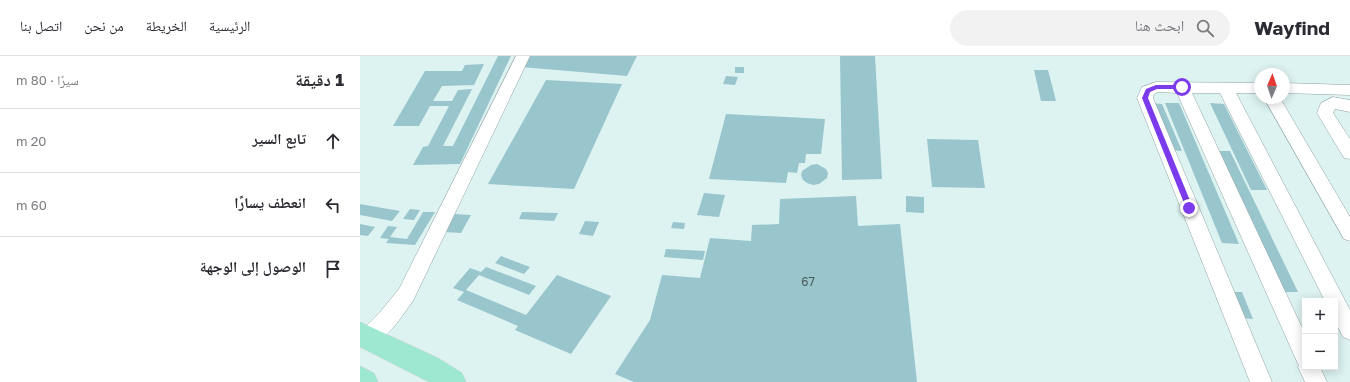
<!DOCTYPE html>
<html lang="ar">
<meta charset="utf-8">
<style>
:root{--surface:#fff;--page:#f2f2f3;--text:#2b2b33;--muted:#7c7c81;--line:#e1e1e2}
body{margin:0;font-family:"Golos Text","Noto Naskh Arabic",sans-serif;background:var(--page);color:var(--text);direction:rtl}
.controls{position:absolute;right:12px;bottom:12px;display:grid;overflow:hidden;border-radius:0px;box-shadow:0 2px 10px #0003}
.controls button{width:36px;height:36px;display:grid;place-items:center;padding:0;border:0;border-bottom:1px solid var(--line);background:var(--surface);color:var(--text);font:20px sans-serif}
.compass{position:absolute;left:894px;top:12px;width:36px;height:36px;border-radius:50%;background:var(--surface);box-shadow:0 2px 10px #0003;rotate:2deg}
.stop{position:absolute;width:12px;height:12px;margin:-9px;border:3px solid #7c3aed;border-radius:50%;background:#fff}
.stop.end{background:#7c3aed;border-color:#fff;box-shadow:0 1px 4px #0008}
.list{margin:0;padding:0;list-style:none}
h2{display:flex;justify-content:space-between;align-items:center;height:52px;margin:0;padding:0 16px;font-size:17px}
h2 small{font-size:13px;font-weight:400;color:var(--muted)}
.list li{display:grid;grid-template-columns:26px 1fr auto;gap:12px;align-items:center;box-sizing:border-box;height:64px;padding:0 16px;border-top:1px solid var(--line)}
.list b{display:block;font-size:15px;white-space:nowrap}
.list em{font-size:13px;font-style:normal;color:var(--muted)}
.icon{flex:none;width:22px;height:22px;fill:none;stroke:currentColor;stroke-width:2;stroke-linecap:round;stroke-linejoin:round}
.map{position:relative;flex:none;width:990px;height:326px;overflow:hidden;direction:ltr}
header{display:flex;align-items:center;gap:24px;box-sizing:border-box;height:56px;padding:0 20px;background:var(--surface);border-bottom:1px solid var(--line)}
header strong{font-size:19px}
nav{display:flex;gap:22px;margin-inline-start:auto;font-size:14px}
.search{width:280px;height:36px;background:var(--page);display:flex;align-items:center;gap:10px;box-sizing:border-box;padding:0 14px;border-radius:22px;color:var(--muted);font-size:15px}
main{display:flex}
aside{flex:1;background:var(--surface)}
.map>svg:first-child{display:block}
.building{fill:#99c5cd}
.lines{fill:none;stroke-linecap:round;stroke-linejoin:round}
.minor-casing{stroke:#8fa3a2;stroke-width:1}
.major-casing{stroke:#d1d3d3;stroke-width:1}
.minor{fill:#fff;fill-rule:evenodd}
.major{fill:#9ee8d1;fill-rule:evenodd}
.route{fill:#7c3aed}
.labels{text-anchor:middle;dominant-baseline:central;stroke-width:3;stroke-linejoin:round;paint-order:stroke}
.number-label{font-size:12px;fill:#495a5c}
</style>
<header>
<strong>Wayfind</strong>
<div class="search"><svg class="icon" aria-label="search" viewBox="0 0 24 24"><circle cx="10" cy="10" r="6"/><path d="M15 15l6 6"/></svg>ابحث هنا</div>
<nav><a>الرئيسية</a><a>الخريطة</a><a>من نحن</a><a>اتصل بنا</a></nav>
</header>
<main>
<div class="map">
<svg width="990" height="326" viewBox="0 0 990 326">
<rect width="100%" height="100%" fill="#ddf3f1"/>
<path class="building" d="M 138,0 L 151,0 L 100,108 L 53,109 L 63,91 L 68,90 L 89,50 L 70,50 L 59,70 L 33,70 L 65,15 L 102,15 L 105,9 L 124,8 L 114,29 L 82,30 L 73,45 L 92,45 L 98,34 L 112,33 L 83,90 L 93,90 Z
M 168,0 L 277,0 L 267,20 L 161,11 Z
M 480,0 L 515,0 L 522,123 L 482,124 Z
M 375,11 L 384,11 L 384,17 L 375,17 Z
M 674,14 L 688,14 L 696,45 L 681,45 Z
M 366,20 L 378,21 L 375,29 L 363,28 Z
M 186,24 L 262,28 L 214,133 L 128,128 Z
M 790,47 L 802,48 L 822,95 L 809,94 Z
M 805,47 L 819,47 L 879,188 L 862,187 Z
M 850,47 L 864,48 L 907,134 L 891,134 Z
M 366,58 L 465,63 L 461,98 L 446,98 L 445,107 L 439,107 L 437,117 L 428,116 L 426,127 L 349,123 Z
M 567,83 L 618,84 L 625,132 L 572,131 Z
M 858,95 L 870,95 L 938,236 L 923,236 Z
M 457,108 L 466,113 L 468,117 L 467,122 L 459,128 L 453,129 L 447,127 L 443,124 L 441,119 L 442,115 L 451,109 Z
M 344,137 L 365,139 L 359,161 L 337,159 Z
M 496,140 L 498,170 L 540,168 L 557,326 L 274,326 L 255,318 L 290,264 L 302,219 L 340,222 L 350,182 L 391,185 L 392,169 L 419,168 L 420,143 Z
M 546,140 L 564,141 L 564,157 L 546,156 Z
M 0,148 L 40,155 L 32,165 L 0,159 Z
M 50,153 L 60,154 L 54,164 L 43,163 Z
M 63,156 L 75,156 L 55,189 L 26,187 L 29,183 L 20,182 L 28,170 L 37,171 L 30,181 L 47,183 Z
M 162,156 L 198,157 L 194,165 L 159,163 Z
M 94,158 L 111,159 L 101,177 L 84,176 Z
M 225,165 L 239,166 L 233,180 L 219,178 Z
M 313,166 L 325,167 L 324,173 L 311,172 Z
M 0,168 L 15,171 L 8,180 L 0,179 Z
M 306,193 L 345,195 L 343,204 L 304,201 Z
M 141,200 L 170,211 L 164,218 L 135,207 Z
M 126,211 L 176,230 L 169,239 L 119,219 L 106,234 L 166,259 L 197,219 L 251,240 L 211,298 L 155,274 L 158,270 L 97,244 L 104,236 L 93,232 L 110,212 L 121,216 Z
M 867,236 L 882,236 L 893,263 L 877,262 Z"/>
<g class="lines">
<defs>
<path id="minor" d="M 156,0 L 170,0 L 53,245 C 41,261 28,283 9,291 L 2,288 L 0,278 L 2,274 L 21,255 L 39,233 Z
M 796,26 L 900,27 L 900,37 L 876,37 L 990,254 L 990,284 L 983,281 L 975,265 L 975,245 L 965,245 L 860,37 L 832,37 L 945,278 L 945,311 L 960,311 L 967,326 L 945,326 L 938,311 L 939,309 L 938,308 L 817,37 L 798,36 L 794,38 L 793,42 L 912,326 L 890,326 L 777,42 L 782,31 Z
M 924,27 L 990,29 L 990,39 L 924,37 Z
M 973,41 L 990,44 L 990,56 L 975,53 L 973,57 L 990,83 L 990,103 L 984,102 L 957,57 L 961,47 Z
M 904,42 L 920,42 L 990,161 L 990,185 L 984,183 Z"/>
<path id="major" d="M 0,266 L 78,302 L 102,317 L 106,326 L 69,326 L 0,291 Z
M 0,310 L 14,317 L 18,326 L 0,326 Z"/>
</defs>
<use href="#minor" class="minor-casing"/>
<use href="#major" class="major-casing"/>
<use href="#minor" class="minor"/>
<use href="#major" class="major"/>
</g>
<path class="route" d="M 796,29 L 822,29 L 825,31 L 822,33 L 797,33 L 790,36 L 788,42 L 833,152 L 829,154 L 826,152 L 782,42 L 786,33 Z"/>
<g class="labels">
<g class="number-label">
<text x="448" y="225">67</text>
</g>
</g>
</svg>
<div class="controls">
<button>+</button>
<button>−</button>
</div>
<svg class="compass" viewBox="-18 -18 36 36"><path d="M0-13l5 13h-10z" fill="#e53935"/><path d="M0 13l5-13h-10z" fill="#7c7c81"/></svg>
<div class="stop" style="left:822px;top:31px"></div>
<div class="stop end" style="left:829px;top:152px"></div>
</div>
<aside>
<h2>1 دقيقة<small>سيرًا · 80 m</small></h2>
<ul class="list">
<li><svg class="icon" aria-label="ahead" viewBox="0 0 24 24"><path d="M12 20V5M6 11l6-6 6 6"/></svg><div><b>تابع السير</b></div><em>20 m</em></li>
<li><svg class="icon" aria-label="left" viewBox="0 0 24 24"><path d="M17 20v-9H6M10 6l-5 5 5 5"/></svg><div><b>انعطف يسارًا</b></div><em>60 m</em></li>
<li><svg class="icon" aria-label="arrive" viewBox="0 0 24 24"><path d="M6 21V4h12l-3 4 3 4H6"/></svg><div><b>الوصول إلى الوجهة</b></div></li>
</ul>
</aside>
</main>
